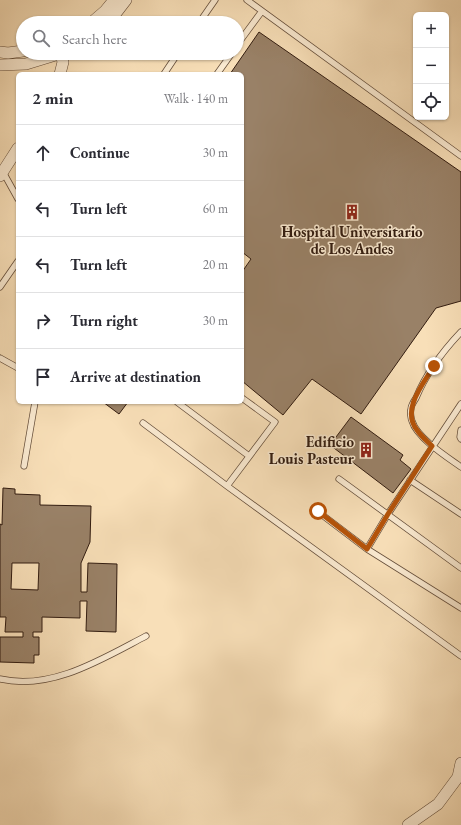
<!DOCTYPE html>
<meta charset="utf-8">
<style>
:root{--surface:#fff;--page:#f7f7f7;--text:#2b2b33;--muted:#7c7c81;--line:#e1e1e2}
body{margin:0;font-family:"EB Garamond",serif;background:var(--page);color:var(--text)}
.controls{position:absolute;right:12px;top:12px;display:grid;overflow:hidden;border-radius:6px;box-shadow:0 1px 3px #0004}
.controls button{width:36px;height:36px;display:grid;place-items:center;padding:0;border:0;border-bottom:1px solid var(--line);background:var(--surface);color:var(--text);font:20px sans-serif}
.stop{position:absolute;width:12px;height:12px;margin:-9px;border:3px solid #b45309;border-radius:50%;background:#fff}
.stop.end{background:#b45309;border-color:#fff;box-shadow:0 1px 4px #0008}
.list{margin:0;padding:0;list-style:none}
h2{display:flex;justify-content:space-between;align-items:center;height:52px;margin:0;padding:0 16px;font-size:17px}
h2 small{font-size:13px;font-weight:400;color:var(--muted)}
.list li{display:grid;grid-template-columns:26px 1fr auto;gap:12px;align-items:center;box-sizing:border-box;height:56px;padding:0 16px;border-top:1px solid var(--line)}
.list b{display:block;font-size:15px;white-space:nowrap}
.list em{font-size:13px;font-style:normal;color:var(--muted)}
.icon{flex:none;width:22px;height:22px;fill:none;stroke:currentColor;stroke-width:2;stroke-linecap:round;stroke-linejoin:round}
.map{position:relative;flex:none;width:461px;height:825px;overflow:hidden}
.search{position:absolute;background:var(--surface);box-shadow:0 1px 3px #0004;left:16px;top:16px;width:228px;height:44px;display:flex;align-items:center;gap:10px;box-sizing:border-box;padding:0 14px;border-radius:22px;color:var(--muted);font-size:15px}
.panel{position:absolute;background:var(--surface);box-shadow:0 1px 3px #0004;left:16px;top:72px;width:228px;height:332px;border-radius:6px}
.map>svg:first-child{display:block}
.building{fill:#998167;stroke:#321c10;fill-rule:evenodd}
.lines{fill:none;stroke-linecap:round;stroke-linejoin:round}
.service-casing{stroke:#644d3a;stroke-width:7}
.minor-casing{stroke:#644d3a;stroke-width:12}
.service{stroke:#faead1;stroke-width:5.5}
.minor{stroke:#faead1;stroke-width:11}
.route{stroke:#b45309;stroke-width:5}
.labels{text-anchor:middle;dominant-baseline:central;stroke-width:3;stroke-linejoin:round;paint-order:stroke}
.poi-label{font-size:15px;font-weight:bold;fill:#321c10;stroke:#faead1}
</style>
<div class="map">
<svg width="461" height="825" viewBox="0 0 461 825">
<rect width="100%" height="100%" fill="#f8dfb8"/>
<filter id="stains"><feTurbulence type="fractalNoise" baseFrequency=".005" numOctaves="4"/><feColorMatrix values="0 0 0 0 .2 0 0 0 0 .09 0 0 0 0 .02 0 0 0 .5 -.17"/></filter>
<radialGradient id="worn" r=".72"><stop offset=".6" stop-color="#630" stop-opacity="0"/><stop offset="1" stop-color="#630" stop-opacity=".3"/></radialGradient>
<path class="building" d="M 259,32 L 461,172 L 461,301 L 436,308 L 361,414 L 312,379 L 283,415 L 242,381 L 242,272 L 251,259 L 242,252 L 242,74 L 230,74 Z
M 103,402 L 128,402 L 119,414 Z
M 351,417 L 403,455 L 400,460 L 411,469 L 393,493 L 330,445 Z
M 3,488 L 15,489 L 15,494 L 40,495 L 40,505 L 91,506 L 90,542 L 81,563 L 81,592 L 87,592 L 88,563 L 117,564 L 116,632 L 86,631 L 87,601 L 80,601 L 80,618 L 42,617 L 42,632 L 33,632 L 33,637 L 39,637 L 39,655 L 34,655 L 34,663 L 0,662 L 0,637 L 23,637 L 23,632 L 5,632 L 6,617 L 0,617 L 0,524 L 2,525 ZM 12,563 L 39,563 L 38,590 L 11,589 Z"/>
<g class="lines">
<defs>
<path id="service" d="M 247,0 L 461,156
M 199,23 L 215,0
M 237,45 L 262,11
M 164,74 L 178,53
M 217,74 L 232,53
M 3,172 L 18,199
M 0,287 L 18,261
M 461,332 C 443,351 426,374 416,398 C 414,401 411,406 411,409 C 410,412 411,419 412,421 C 417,438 447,457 461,467
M 0,358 L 18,368
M 177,402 L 249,456
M 143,423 L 227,486 L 461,656
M 461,430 L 460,437 L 461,439
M 24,466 L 35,402
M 339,479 L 461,568
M 410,480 L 461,514
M 227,486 L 275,422 L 242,398
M 317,511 L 367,549 L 461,608
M 367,549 L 388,514 L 461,404
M 0,679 C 51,691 102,659 146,636"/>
<path id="minor" d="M 91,23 L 105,11 L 114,0
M 106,23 L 116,13 L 126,0
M 0,52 L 8,53 L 23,51
M 0,65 L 26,64 L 62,53
M 60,74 L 63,62 L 61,54
M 0,176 L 18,148
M 408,825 L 438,804 L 458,777 L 461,763"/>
</defs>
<use href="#service" class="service-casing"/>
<use href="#minor" class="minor-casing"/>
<use href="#service" class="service"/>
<use href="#minor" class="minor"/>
</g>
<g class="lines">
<path class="route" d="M 318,511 L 367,549 L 388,514 L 432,446 C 427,441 421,436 417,430 C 401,410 423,384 434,366"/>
</g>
<defs>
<symbol id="building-bare" viewBox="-9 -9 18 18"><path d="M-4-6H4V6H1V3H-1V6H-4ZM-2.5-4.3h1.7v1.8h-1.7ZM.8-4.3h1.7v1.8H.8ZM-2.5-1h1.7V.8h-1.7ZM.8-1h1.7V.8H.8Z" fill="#8f2418" stroke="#faead1" stroke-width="2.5" paint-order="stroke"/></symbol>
</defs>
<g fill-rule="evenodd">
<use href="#building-bare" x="341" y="201" width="22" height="22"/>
<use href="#building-bare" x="355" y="439" width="22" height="22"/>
</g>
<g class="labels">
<g class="poi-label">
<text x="352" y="231">Hospital Universitario<tspan x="352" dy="17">de Los Andes</tspan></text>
<text x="354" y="441" text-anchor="end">Edificio<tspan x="354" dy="17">Louis Pasteur</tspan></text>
</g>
</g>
<rect width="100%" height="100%" filter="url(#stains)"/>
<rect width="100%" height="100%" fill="url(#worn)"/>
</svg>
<div class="controls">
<button>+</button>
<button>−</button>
<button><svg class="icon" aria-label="locate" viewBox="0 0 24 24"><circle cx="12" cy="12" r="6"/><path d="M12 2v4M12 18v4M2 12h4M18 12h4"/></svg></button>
</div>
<div class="stop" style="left:318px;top:511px"></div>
<div class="stop end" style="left:434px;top:366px"></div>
<div class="search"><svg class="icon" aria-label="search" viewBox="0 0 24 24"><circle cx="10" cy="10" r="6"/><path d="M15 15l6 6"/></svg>Search here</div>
<section class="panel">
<h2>2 min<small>Walk · 140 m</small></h2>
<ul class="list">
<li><svg class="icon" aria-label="ahead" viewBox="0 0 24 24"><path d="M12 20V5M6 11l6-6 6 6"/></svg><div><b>Continue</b></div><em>30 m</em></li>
<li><svg class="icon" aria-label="left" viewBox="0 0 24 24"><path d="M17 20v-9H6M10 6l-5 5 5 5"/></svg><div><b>Turn left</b></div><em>60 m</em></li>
<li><svg class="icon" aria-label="left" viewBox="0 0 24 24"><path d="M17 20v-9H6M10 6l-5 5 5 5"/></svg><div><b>Turn left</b></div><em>20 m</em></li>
<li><svg class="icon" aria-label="right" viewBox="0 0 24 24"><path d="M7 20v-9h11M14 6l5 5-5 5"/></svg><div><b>Turn right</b></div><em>30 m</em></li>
<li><svg class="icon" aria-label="arrive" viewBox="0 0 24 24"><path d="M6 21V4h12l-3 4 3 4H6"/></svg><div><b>Arrive at destination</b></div></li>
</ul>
</section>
</div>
